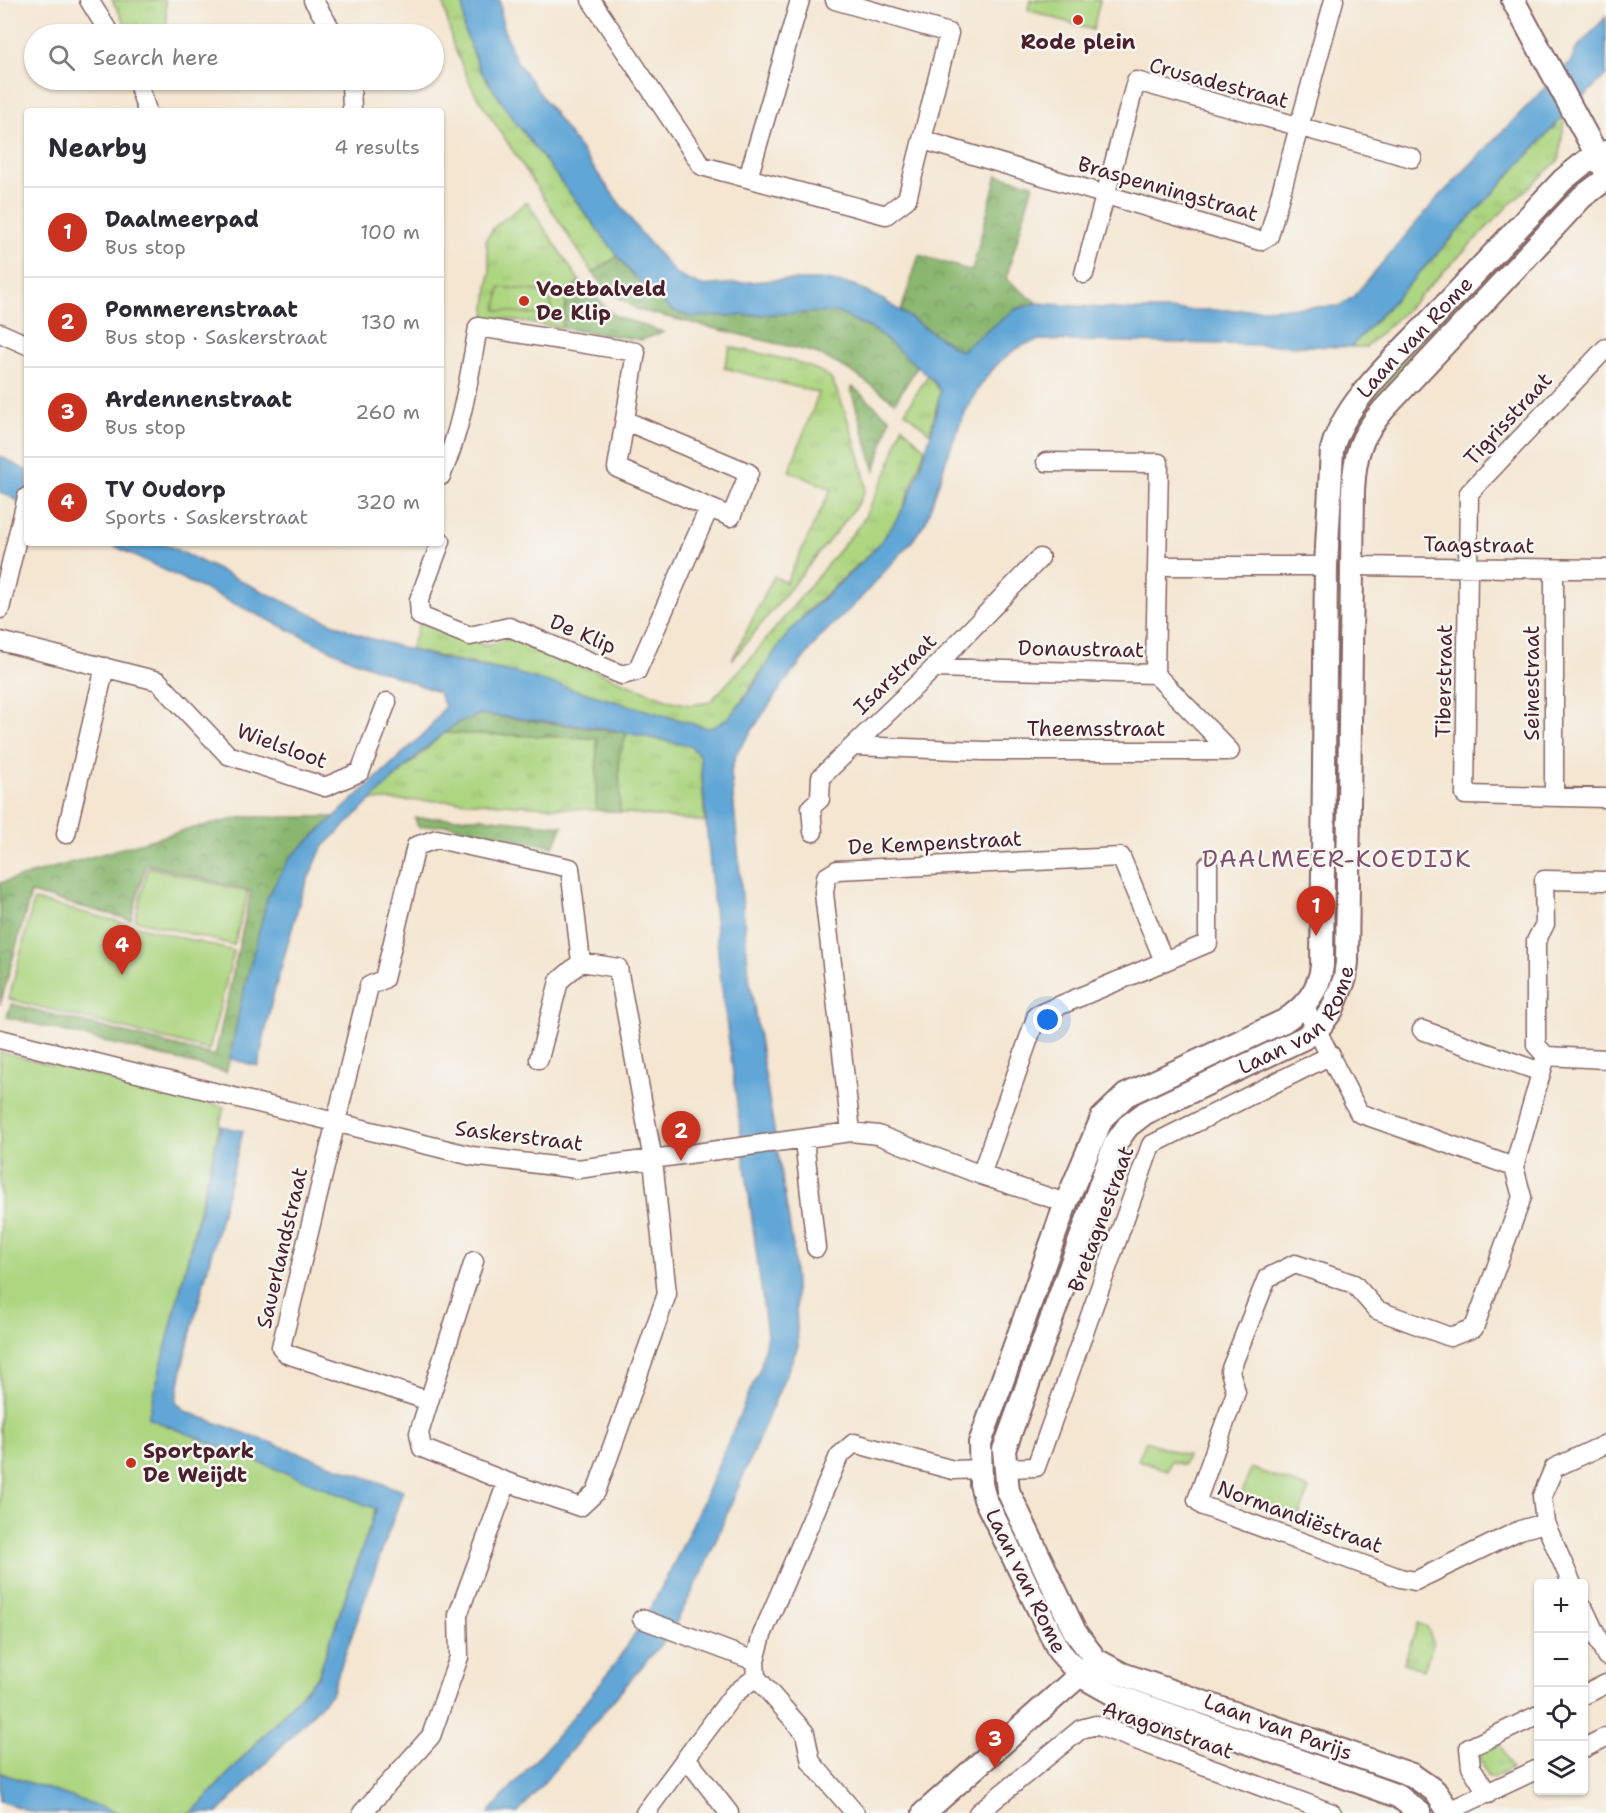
<!DOCTYPE html>
<meta charset="utf-8">
<style>
:root{--surface:#fff;--page:#f2f2f3;--text:#2b2b33;--muted:#7c7c81;--line:#e1e1e2;--accent:#c8321e}
body{margin:0;font-family:"Shantell Sans",sans-serif;background:var(--page);color:var(--text)}
.controls{position:absolute;right:18px;bottom:18px;display:grid;overflow:hidden;border-radius:6px;box-shadow:0 2px 4px #0004}
.controls button{width:54px;height:54px;display:grid;place-items:center;padding:0;border:0;border-bottom:2px solid var(--line);background:var(--surface);color:var(--text);font:30px sans-serif}
.you{position:absolute;left:1048px;top:1020px;width:21px;height:21px;margin:-15px;border:4px solid #fff;border-radius:50%;background:#1a73e8;box-shadow:0 0 0 9px #1a73e833}
.badge{display:grid;place-items:center;width:39px;height:39px;border-radius:50%;background:var(--accent);color:#fff;font-size:20px;font-weight:700}
.pin{position:absolute;translate:-50% -50px;filter:drop-shadow(0 2px 3px #0008)}
.pin::after{content:'';position:absolute;top:32px;width:21px;height:18px;background:inherit;clip-path:polygon(0 0,100% 0,50% 100%)}
.list{margin:0;padding:0;list-style:none}
h2{display:flex;justify-content:space-between;align-items:center;height:78px;margin:0;padding:0 24px;font-size:26px}
h2 small{font-size:20px;font-weight:400;color:var(--muted)}
.list li{display:grid;grid-template-columns:39px 1fr auto;gap:18px;align-items:center;box-sizing:border-box;height:90px;padding:0 24px;border-top:2px solid var(--line)}
.list b{display:block;font-size:22px;white-space:nowrap}
.list p{margin:0;font-size:20px;white-space:nowrap;color:var(--muted)}
.list em{font-size:20px;font-style:normal;color:var(--muted)}
.icon{flex:none;width:33px;height:33px;fill:none;stroke:currentColor;stroke-width:2;stroke-linecap:round;stroke-linejoin:round}
.map{position:relative;flex:none;width:1606px;height:1813px;overflow:hidden}
.search{position:absolute;background:var(--surface);box-shadow:0 2px 4px #0004;left:24px;top:24px;width:420px;height:66px;display:flex;align-items:center;gap:15px;box-sizing:border-box;padding:0 21px;border-radius:33px;color:var(--muted);font-size:22px}
.panel{position:absolute;background:var(--surface);box-shadow:0 2px 4px #0004;left:24px;top:108px;width:420px;height:438px;border-radius:6px}
.map>svg:first-child{display:block}
.grass{fill:url(#grass-tufts);stroke:#7c7a56;stroke-width:1.5}
.forest{fill:url(#forest-crowns);stroke:#6a6b4d;stroke-width:1.5}
.pitch{fill:#add681;stroke:#7c7a56;stroke-width:1.5}
.water{fill:#61a6d6;stroke:#566280;stroke-width:1.5}
.lines{fill:none;stroke-linecap:round;stroke-linejoin:round}
.minor-casing{stroke:#866565;stroke-width:21}
.tertiary-casing{stroke:#866565;stroke-width:26}
.minor{stroke:#fff;stroke-width:18}
.tertiary{stroke:#fff;stroke-width:22}
.poi-dot{fill:#c8321e;stroke:#f6f6f2;stroke-width:2}
.labels{text-anchor:middle;dominant-baseline:central;stroke-width:5;stroke-linejoin:round;paint-order:stroke}
.poi-label{font-size:21px;font-weight:bold;fill:#4a1f2b;stroke:#f6f6f2;text-anchor:start}
.street-label{font-size:21px;fill:#4a1f2b;stroke:#f6f6f2}
.quarter-label{font-size:24px;letter-spacing:1.5px;fill:#824e6a;stroke:#f6f6f2}
</style>
<div class="map">
<svg width="1606" height="1813" viewBox="0 0 1606 1813">
<defs>
<pattern id="grass-tufts" width="24" height="20" patternUnits="userSpaceOnUse" patternTransform="scale(1.5)"><rect width="24" height="20" fill="#add681"/><path d="M3 7l-1-3M5 7V3M7 7l1-3M15 17l-1-3M17 17v-4M19 17l1-3" fill="none" stroke="#96b770"/></pattern>
<pattern id="forest-crowns" width="20" height="18" patternUnits="userSpaceOnUse" patternTransform="scale(1.5)"><rect width="20" height="18" fill="#8ab76f"/><path d="M2 6a3 3 0 1 1 6 0M12 15a3 3 0 1 1 6 0" fill="none" stroke="#73945b"/></pattern>
</defs>
<rect width="100%" height="100%" fill="#f6f6f2"/>
<filter id="ink" filterUnits="userSpaceOnUse"><feTurbulence type="fractalNoise" baseFrequency=".0167" numOctaves="2"/><feDisplacementMap in="SourceGraphic" scale="12" xChannelSelector="R" yChannelSelector="G"/><feConvolveMatrix kernelMatrix="1 2 1 2 8 2 1 2 1" color-interpolation-filters="sRGB"/></filter>
<filter id="wash" filterUnits="userSpaceOnUse"><feTurbulence type="fractalNoise" baseFrequency=".008" numOctaves="4" result="noise"/><feDisplacementMap in="SourceGraphic" scale="24" xChannelSelector="R" yChannelSelector="G"/><feGaussianBlur stdDeviation="1.35" result="paint"/><feColorMatrix in="noise" values="0 0 0 0 0 0 0 0 0 0 0 0 0 0 0 0 0 1.4 0 .05"/><feComposite in="paint" operator="in"/></filter>
<g filter="url(#wash)">
<rect width="100%" height="100%" fill="#f4e6d1"/>
<path class="grass" d="M 112,0 L 165,0 L 168,34 L 131,34 Z
M 443,0 L 463,0 L 464,29 L 480,70 L 514,120 L 618,256 L 593,273 L 473,90 L 453,45 Z
M 1562,118 L 1564,122 L 1559,160 L 1508,206 L 1406,310 L 1366,347 L 1351,347 Z
M 1561,189 L 1570,197 L 1385,396 L 1344,529 L 1331,528 L 1332,485 L 1353,413 Z
M 527,202 L 580,282 L 568,290 L 562,328 L 485,316 L 490,270 L 486,240 L 494,227 Z
M 730,347 C 758,354 805,360 828,376 C 838,383 868,477 865,489 C 863,499 854,508 848,517 L 732,660 L 774,576 L 786,583 L 831,489 L 789,471 L 819,393 L 724,368 Z
M 928,375 L 940,392 L 930,433 L 905,412 Z
M 902,426 L 925,449 L 900,516 L 880,545 L 807,611 L 780,644 L 730,717 L 719,727 L 708,728 L 516,673 L 410,650 L 421,620 L 485,646 L 512,638 L 671,701 L 691,705 L 710,702 L 751,658 L 862,522 L 889,468 Z
M 1333,608 L 1344,608 L 1342,830 L 1331,830 Z
M 444,733 L 598,738 L 596,810 L 455,801 L 371,800 Z
M 627,733 L 690,746 L 700,756 L 705,822 L 620,812 L 619,757 Z
M 1057,1242 L 1069,1246 L 1009,1415 L 996,1411 Z
M 1146,1441 L 1187,1456 L 1183,1465 L 1171,1461 L 1167,1471 L 1138,1460 Z
M 1418,1623 L 1427,1627 L 1433,1642 L 1424,1670 L 1404,1663 Z
M 1500,1744 L 1511,1769 L 1492,1778 L 1488,1777 L 1480,1757 L 1481,1753 Z"/>
<path class="forest" d="M 997,175 L 1033,184 L 1006,279 L 1037,303 L 1016,309 L 960,351 L 901,311 L 919,255 L 972,271 Z
M 618,256 L 630,272 L 690,317 L 836,312 L 876,331 L 918,366 L 895,402 L 849,370 L 816,353 L 638,310 L 608,290 L 593,273 Z
M 580,282 L 615,316 L 663,332 L 642,340 L 562,328 L 568,290 Z
M 853,387 L 890,419 L 875,471 L 851,390 Z
M 480,714 L 627,733 L 619,757 L 620,812 L 596,810 L 597,738 L 444,733 L 456,724 Z
M 245,817 L 334,817 L 289,859 L 226,1072 L 7,1017 L 11,1004 L 215,1056 L 251,891 L 146,864 L 131,920 L 31,893 L 0,1005 L 0,883 L 189,829 Z
M 415,818 L 482,818 L 563,826 L 553,847 L 448,825 L 418,827 Z"/>
<path class="pitch" d="M 1030,0 L 1100,0 L 1093,30 L 1028,10 Z
M 500,287 L 552,293 L 550,316 L 496,310 Z
M 148,867 L 248,892 L 234,945 L 135,920 Z
M 34,900 L 234,951 L 209,1050 L 9,999 Z
M 0,1052 L 224,1107 L 149,1418 L 376,1508 L 318,1676 L 192,1813 L 119,1813 L 0,1773 Z
M 1251,1468 L 1309,1489 L 1299,1516 L 1241,1496 Z"/>
<path class="water" d="M 463,0 L 500,0 L 503,28 L 517,62 L 640,232 L 677,275 L 701,286 L 774,280 L 825,280 L 854,285 L 885,301 L 960,351 L 1016,309 L 1037,303 L 1129,310 L 1237,310 L 1339,306 L 1354,296 L 1436,200 L 1572,60 L 1576,49 L 1606,17 L 1606,75 L 1562,118 L 1351,347 L 1040,340 C 970,354 947,463 926,521 L 913,540 L 858,601 L 821,636 L 781,687 L 736,754 L 731,771 L 749,976 L 793,1246 L 798,1346 L 702,1573 L 671,1632 L 518,1813 L 489,1813 C 539,1754 597,1696 638,1629 C 688,1547 722,1453 761,1366 L 767,1334 L 720,973 L 700,756 L 690,746 L 609,729 L 480,714 L 456,724 L 422,751 L 322,848 L 302,893 L 272,1000 L 258,1066 L 230,1059 L 240,1006 L 268,896 L 289,859 L 427,731 L 445,706 L 438,692 L 350,659 L 108,543 L 163,543 L 297,608 L 365,637 L 447,660 L 516,673 L 708,728 C 737,724 763,667 780,644 C 815,597 869,567 898,517 C 916,487 935,427 940,392 L 935,382 L 876,331 L 836,312 L 690,317 L 671,310 L 630,272 L 514,120 L 480,70 L 464,29 Z
M 0,456 L 27,471 L 27,505 L 0,492 Z
M 221,1126 L 243,1131 L 183,1363 L 176,1402 L 187,1412 L 403,1491 L 331,1694 L 218,1813 L 192,1813 L 318,1676 L 376,1509 L 148,1418 Z
M 0,1773 L 119,1813 L 35,1813 L 0,1801 Z"/>
</g>
<g filter="url(#ink)">
<g class="lines">
<defs>
<path id="minor" d="M 89,0 L 110,34
M 313,0 L 334,34
M 591,0 L 702,166 L 886,215 L 907,199 L 949,33 L 835,0
M 137,80 L 147,111
M 351,80 L 352,111
M 923,140 L 1260,241 L 1269,236 L 1334,0
M 748,178 L 800,0
M 1084,274 L 1136,81 L 1412,158
M 0,333 L 27,345
M 1606,348 L 1469,493 L 1465,795 L 1606,798
M 441,476 C 462,428 469,378 478,327 L 636,352 L 617,468 L 731,517 L 749,473 L 626,421
M 441,541 L 419,600 L 420,616 L 470,636 L 509,627 L 622,675 L 637,671 L 709,508
M 1157,566 L 1326,566
M 1351,566 L 1606,569
M 0,609 L 27,497
M 0,641 L 158,681 L 228,755 L 325,787 L 360,772 L 387,702
M 934,668 L 1155,674 L 1159,463 L 1046,462
M 1155,674 L 1230,751
M 854,746 L 983,751 L 1230,751
M 1554,797 L 1554,569
M 813,832 L 811,807 L 820,799 L 821,777 L 934,668 L 1040,558
M 66,834 L 105,667
M 437,839 L 570,868 L 581,962 L 618,968 L 653,1160 L 667,1294 L 596,1492 L 580,1507 L 507,1482 L 422,1448 L 419,1433 L 429,1401 L 287,1354 L 281,1347 L 369,986 L 384,979 L 416,846 Z
M 1304,1005 L 1359,1113 L 1514,1167 L 1546,1056 L 1606,1059
M 1422,1030 L 1541,1072
M 0,1039 L 472,1156 L 578,1169 L 851,1132 L 878,1135 L 981,1175 L 1066,1203
M 1546,1056 L 1536,1045 L 1536,941 L 1545,924 L 1544,880 L 1606,881
M 539,1059 L 559,981 L 581,962
M 851,1132 L 824,893 L 826,877 L 837,870 L 1121,857 L 1164,961
M 804,1140 L 816,1248
M 1514,1167 L 1522,1197 L 1474,1328 L 1450,1337 L 1377,1310 L 1354,1284 L 1295,1264 L 1267,1278 L 1230,1371 L 1236,1392 L 1197,1500 L 1203,1506 L 1400,1578 L 1415,1581 L 1520,1530 L 1545,1523
M 981,1175 L 1037,1015 L 1208,943 L 1208,865
M 429,1401 L 474,1261
M 1005,1468 L 1036,1467 L 1151,1145 L 1331,1055
M 1572,1584 L 1545,1523 L 1542,1496 L 1554,1468 L 1606,1444
M 1584,1609 L 1606,1656
M 642,1619 L 755,1661
M 1584,1695 L 1606,1684
M 1584,1748 L 1606,1737
M 687,1759 L 729,1813
M 1488,1794 L 1471,1767 L 1469,1748 L 1538,1715
M 1449,1811 L 1538,1769
M 362,1813 L 431,1736 L 459,1657 L 458,1615 L 507,1482
M 645,1813 L 733,1695 L 756,1677
M 855,1813 L 811,1762 L 805,1733 L 756,1677 L 755,1661 L 762,1635 L 839,1456 L 854,1443 L 953,1470 L 980,1469
M 978,1813 L 1081,1729 L 1096,1725 L 1332,1813"/>
<g id="tertiary">
<path d="M 1513,0 L 1604,168"/>
<path d="M 924,1813 L 1091,1665"/>
<path id="s1" d="M 1420,1813 L 1398,1796 L 1115,1695 L 1081,1676 L 1059,1651 L 985,1499 L 981,1484 L 980,1443 L 1066,1203 L 1102,1118 L 1126,1095 L 1284,1021 C 1305,1007 1319,991 1322,966 L 1326,566 L 1332,450 C 1343,402 1401,353 1434,317 C 1477,271 1520,226 1563,180 L 1585,162 L 1606,152"/>
<path id="s2" d="M 1450,1813 L 1435,1791 L 1412,1775 L 1122,1674 L 1096,1660 L 1075,1632 L 1008,1491 L 1004,1450 L 1115,1144 L 1128,1126 L 1145,1113 L 1304,1038 L 1321,1025 L 1332,1010 L 1345,978 L 1347,962 L 1353,490 C 1355,453 1360,437 1384,409 L 1582,197 L 1606,179"/>
</g>
</defs>
<use href="#minor" class="minor-casing"/>
<use href="#tertiary" class="tertiary-casing"/>
<use href="#minor" class="minor"/>
<use href="#tertiary" class="tertiary"/>
</g>
</g>
<g class="poi-dot">
<circle cx="1078" cy="20" r="6"/>
<circle cx="524" cy="301" r="6"/>
<circle cx="131" cy="1463" r="6"/>
</g>
<g class="labels">
<g class="poi-label">
<text x="1078" y="42" text-anchor="middle">Rode plein</text>
<text x="536" y="289">Voetbalveld<tspan x="536" dy="24">De Klip</tspan></text>
<text x="143" y="1451">Sportpark<tspan x="143" dy="24">De Weijdt</tspan></text>
</g>
<g class="street-label">
<text transform="translate(1219 83) rotate(15)">Crusadestraat</text>
<text transform="translate(1168 189) rotate(16)">Braspenningstraat</text>
<text stroke="none"><textPath href="#s1" startOffset="1908">Laan van Rome</textPath></text>
<text transform="translate(1508 419) rotate(-47)">Tigrisstraat</text>
<text transform="translate(1479 545) rotate(1)">Taagstraat</text>
<text transform="translate(583 634) rotate(23)">De Klip</text>
<text transform="translate(1081 649) rotate(1)">Donaustraat</text>
<text transform="translate(895 674) rotate(-44)">Isarstraat</text>
<text transform="translate(1444 681) rotate(-89)">Tiberstraat</text>
<text transform="translate(1532 683) rotate(-90)">Seinestraat</text>
<text x="1096" y="729">Theemsstraat</text>
<text transform="translate(282 746) rotate(20)">Wielsloot</text>
<text transform="translate(935 843) rotate(-3)">De Kempenstraat</text>
<text stroke="none"><textPath href="#s2" startOffset="1176">Laan van Rome</textPath></text>
<text transform="translate(519 1136) rotate(7)">Saskerstraat</text>
<text transform="translate(1101 1219) rotate(-70)">Bretagnestraat</text>
<text transform="translate(282 1248) rotate(-77)">Sauerlandstraat</text>
<text transform="translate(1300 1517) rotate(20)">Normandiëstraat</text>
<text transform="translate(1026 1581) rotate(64)">Laan van Rome</text>
<text transform="translate(1278 1727) rotate(20)">Laan van Parijs</text>
<text transform="translate(1168 1730) rotate(19)">Aragonstraat</text>
</g>
<g class="quarter-label">
<text x="1337" y="859">DAALMEER-KOEDIJK</text>
</g>
</g>
</svg>
<div class="controls">
<button>+</button>
<button>−</button>
<button><svg class="icon" aria-label="locate" viewBox="0 0 24 24"><circle cx="12" cy="12" r="6"/><path d="M12 2v4M12 18v4M2 12h4M18 12h4"/></svg></button>
<button><svg class="icon" aria-label="layers" viewBox="0 0 24 24"><path d="M12 4l9 5-9 5-9-5zM3 14l9 5 9-5"/></svg></button>
</div>
<div class="you"></div>
<div class="pin badge" style="left:1316px;top:936px">1</div>
<div class="pin badge" style="left:681px;top:1161px">2</div>
<div class="pin badge" style="left:995px;top:1769px">3</div>
<div class="pin badge" style="left:122px;top:975px">4</div>
<div class="search"><svg class="icon" aria-label="search" viewBox="0 0 24 24"><circle cx="10" cy="10" r="6"/><path d="M15 15l6 6"/></svg>Search here</div>
<section class="panel">
<h2>Nearby<small>4 results</small></h2>
<ul class="list">
<li><span class="badge">1</span><div><b>Daalmeerpad</b><p>Bus stop</p></div><em>100 m</em></li>
<li><span class="badge">2</span><div><b>Pommerenstraat</b><p>Bus stop · Saskerstraat</p></div><em>130 m</em></li>
<li><span class="badge">3</span><div><b>Ardennenstraat</b><p>Bus stop</p></div><em>260 m</em></li>
<li><span class="badge">4</span><div><b>TV Oudorp</b><p>Sports · Saskerstraat</p></div><em>320 m</em></li>
</ul>
</section>
</div>
